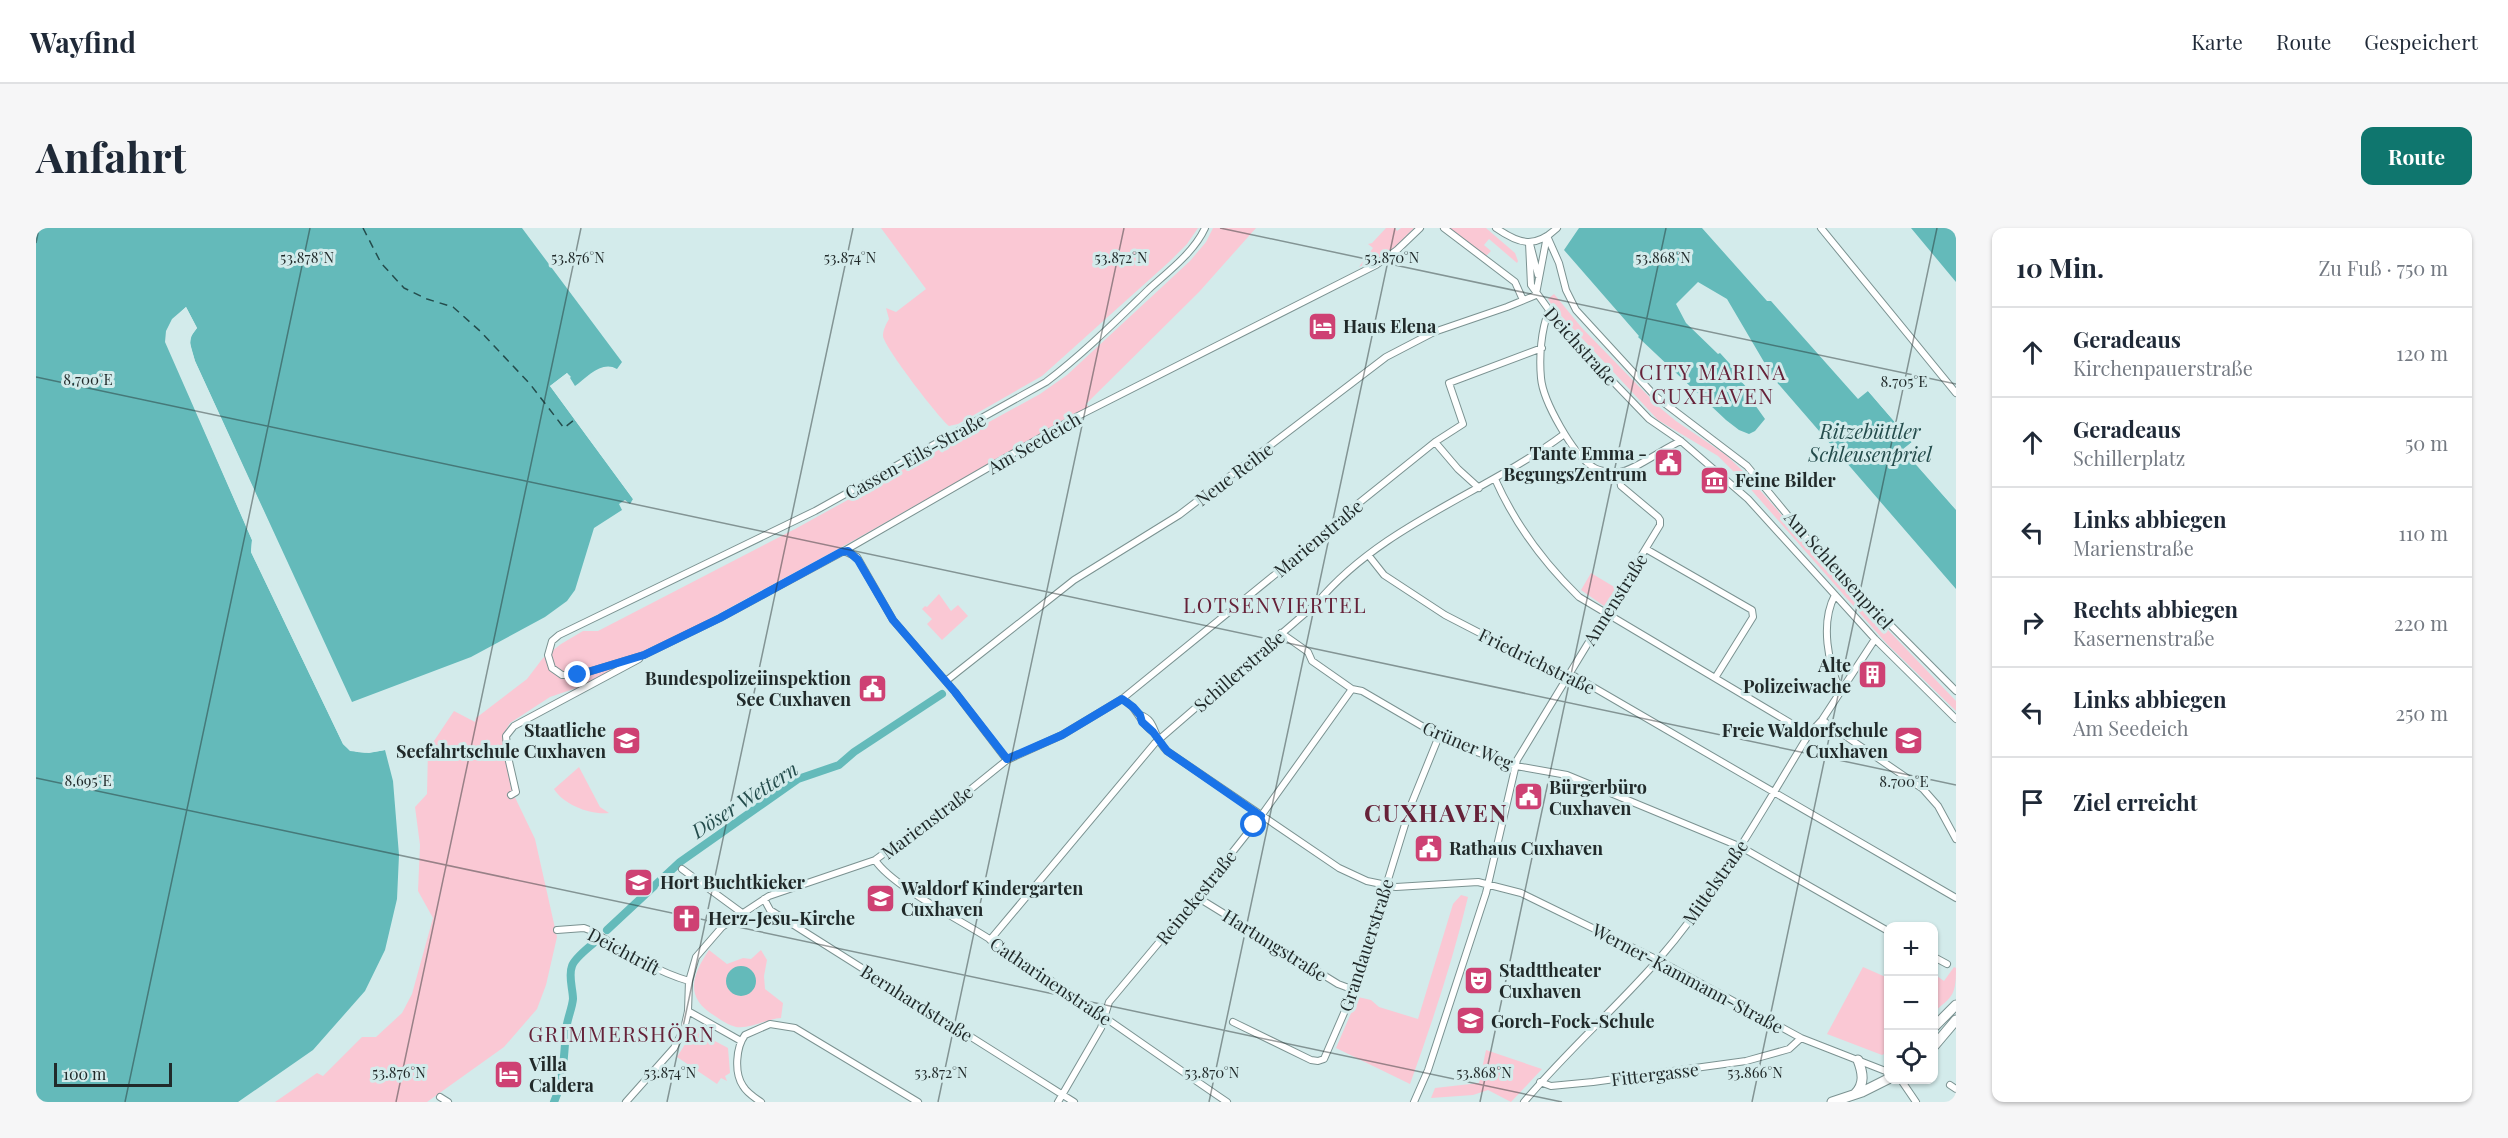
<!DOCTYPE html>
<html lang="de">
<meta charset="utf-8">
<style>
:root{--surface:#fff;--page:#f6f6f7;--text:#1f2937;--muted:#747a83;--line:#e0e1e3;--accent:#0f766e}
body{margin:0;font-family:"Playfair Display",serif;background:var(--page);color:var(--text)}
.controls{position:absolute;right:18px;bottom:18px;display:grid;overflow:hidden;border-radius:12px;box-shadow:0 2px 4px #0004}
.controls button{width:54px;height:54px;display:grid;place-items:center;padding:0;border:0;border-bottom:2px solid var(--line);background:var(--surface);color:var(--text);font:30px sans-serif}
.scale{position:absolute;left:18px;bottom:15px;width:118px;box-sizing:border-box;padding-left:6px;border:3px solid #212a2a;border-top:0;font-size:16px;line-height:21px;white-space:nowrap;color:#212a2a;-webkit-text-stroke:4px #d3ebeb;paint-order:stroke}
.stop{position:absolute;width:18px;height:18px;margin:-14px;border:4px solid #1a73e8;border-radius:50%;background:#fff}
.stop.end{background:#1a73e8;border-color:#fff;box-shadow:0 2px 6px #0008}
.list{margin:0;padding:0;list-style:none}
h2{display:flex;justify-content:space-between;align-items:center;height:78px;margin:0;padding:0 24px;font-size:26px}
h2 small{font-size:20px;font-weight:400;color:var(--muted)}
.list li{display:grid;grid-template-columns:39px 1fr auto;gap:18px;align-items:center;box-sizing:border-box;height:90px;padding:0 24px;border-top:2px solid var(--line)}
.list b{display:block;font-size:22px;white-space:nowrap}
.list p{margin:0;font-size:20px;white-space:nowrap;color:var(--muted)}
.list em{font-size:20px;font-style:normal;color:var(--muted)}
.icon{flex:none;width:33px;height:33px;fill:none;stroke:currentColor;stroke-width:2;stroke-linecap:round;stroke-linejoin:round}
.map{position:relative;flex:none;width:1920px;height:874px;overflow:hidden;border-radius:12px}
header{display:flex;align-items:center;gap:36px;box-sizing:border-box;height:84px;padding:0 30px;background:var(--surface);border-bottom:2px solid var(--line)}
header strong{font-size:28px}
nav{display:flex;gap:33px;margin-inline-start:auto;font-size:21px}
.intro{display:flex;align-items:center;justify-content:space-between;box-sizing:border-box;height:144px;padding:0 36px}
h1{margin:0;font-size:42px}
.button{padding:15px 27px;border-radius:12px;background:var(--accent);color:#fff;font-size:21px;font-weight:700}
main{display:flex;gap:36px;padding:0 36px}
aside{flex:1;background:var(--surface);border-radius:12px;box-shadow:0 2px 4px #0004}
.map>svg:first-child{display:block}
.green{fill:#fac8d4}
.water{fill:#64baba}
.pier{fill:#d3ebeb}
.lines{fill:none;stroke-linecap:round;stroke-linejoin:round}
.canal{stroke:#64baba;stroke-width:8}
.ferry{stroke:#244c4c;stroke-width:1.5;stroke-dasharray:8 6;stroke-linecap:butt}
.street-casing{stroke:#7b9291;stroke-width:8}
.secondary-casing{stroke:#7b9291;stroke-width:11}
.street{stroke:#fff;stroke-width:6}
.secondary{stroke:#fff;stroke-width:9}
.route{stroke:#1a73e8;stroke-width:8}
.ticks{fill:none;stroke:#212a2a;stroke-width:1.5;stroke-opacity:0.45}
.labels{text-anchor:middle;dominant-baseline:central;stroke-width:6;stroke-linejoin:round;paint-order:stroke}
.poi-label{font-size:18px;font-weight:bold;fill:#212a2a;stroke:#d3ebeb;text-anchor:start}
.street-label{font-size:18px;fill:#212a2a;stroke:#d3ebeb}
.water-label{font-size:20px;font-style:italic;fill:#244c4c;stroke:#d3ebeb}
.quarter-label{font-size:21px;letter-spacing:1.5px;fill:#662239;stroke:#d3ebeb}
.district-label{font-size:24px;font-weight:bold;letter-spacing:1.5px;fill:#662239;stroke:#d3ebeb}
.ticks-label{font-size:15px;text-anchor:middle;fill:#212a2a;stroke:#d3ebeb;stroke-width:6;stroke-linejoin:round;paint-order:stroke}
</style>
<header>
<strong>Wayfind</strong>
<nav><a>Karte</a><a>Route</a><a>Gespeichert</a></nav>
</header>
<div class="intro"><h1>Anfahrt</h1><a class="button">Route</a></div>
<main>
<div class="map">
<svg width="1920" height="874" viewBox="0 0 1920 874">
<rect width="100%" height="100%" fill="#d3ebeb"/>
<path class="green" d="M 845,0 L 1162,0 L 1151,16 L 1133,34 L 1006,148 L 922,196 L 913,198 C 903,190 848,119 847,108 C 847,102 850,96 853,91 L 850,80 L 860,84 L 890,61 Z
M 1177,0 L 1220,0 L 1163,64 L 1050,176 L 1053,179 L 822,310 L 662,397 L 611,421 L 590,438 L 555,455 L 514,469 L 474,495 L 468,505 L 475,561 L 499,611 L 521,709 L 510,757 L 501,781 L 468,819 L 391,874 L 239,874 L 281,845 L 287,848 L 326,809 L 340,809 L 366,785 L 376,766 L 397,690 L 382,663 L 384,617 L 379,579 L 391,566 L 392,522 L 418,483 L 439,494 L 440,490 L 491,451 L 507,430 L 525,416 L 547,403 L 562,403 L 759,301 L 1004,166 L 1031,147 L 1154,33 L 1170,14 Z
M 1350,0 L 1359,0 L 1361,3 L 1365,0 L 1378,0 L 1355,24 L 1323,39 L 1337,20 L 1332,16 L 1336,15 Z
M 1412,0 L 1450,0 L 1479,25 L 1482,33 L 1481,35 L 1453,11 L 1448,17 L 1455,23 L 1450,28 Z
M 1518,66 L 1546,100 L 1623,179 L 1640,193 L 1690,227 L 1709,245 L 1783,330 L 1920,473 L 1920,483 L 1851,416 L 1711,257 L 1682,228 L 1622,192 L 1517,79 L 1512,71 Z
M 1555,345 L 1580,360 L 1568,378 L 1545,362 Z
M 903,366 L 915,383 L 922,377 L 932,388 L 906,412 L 891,396 L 896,391 L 886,381 L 889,378 L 891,379 Z
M 543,539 L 564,579 L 573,585 C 554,587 528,577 518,561 Z
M 1425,667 L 1432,669 C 1417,732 1396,795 1374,856 L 1300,820 L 1322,769 L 1335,772 L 1343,779 L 1382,791 L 1417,676 Z
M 673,722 L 691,736 L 707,730 L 715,731 L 725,722 L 731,732 L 728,748 L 729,761 L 747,775 L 745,790 C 730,791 715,801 700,799 C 692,797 685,792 679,788 C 648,770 656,747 673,722 Z
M 1827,739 L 1852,750 L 1852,824 L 1846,827 L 1791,806 Z
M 1918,739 L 1920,740 C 1920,767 1917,768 1898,784 L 1898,746 L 1908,753 Z
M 658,802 L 692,820 L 694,845 L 689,848 L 691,853 L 685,850 L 681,856 L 641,829 Z
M 1450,822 L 1506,841 L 1475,874 L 1452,862 L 1437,867 L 1395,870 L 1399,860 L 1443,855 Z"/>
<path class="water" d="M 0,0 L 486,0 L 586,134 L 581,141 C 566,132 551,149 539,158 L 531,145 L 514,158 L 597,271 L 594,276 L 589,272 L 583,276 L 586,282 L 558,300 L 539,362 L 531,373 L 509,389 L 435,429 L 316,474 L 159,133 C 155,118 150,113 161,100 L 150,79 C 138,90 131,97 130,114 L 216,312 L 215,324 L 307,516 C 319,528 333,525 349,522 L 357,553 L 363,627 L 361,671 L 349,722 L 329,763 L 277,822 L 202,874 L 0,874 Z
M 1543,0 L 1666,0 L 1731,73 L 1735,73 L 1822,171 L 1832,163 L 1876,214 L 1867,222 L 1920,282 L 1920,361 L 1738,151 L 1691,71 L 1662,54 L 1640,76 L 1650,95 L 1682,126 L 1684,125 L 1704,147 L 1702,150 L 1723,173 L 1719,177 L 1729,191 L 1719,203 L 1713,206 L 1703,202 L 1690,192 L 1602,109 L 1603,108 L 1528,22 Z
M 1875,0 L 1920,0 L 1920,54 Z
M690 753a15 15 0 1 1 30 0a15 15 0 1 1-30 0Z"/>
<path class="pier" d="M 150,79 L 161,100 L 155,108 L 154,115 L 159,133 L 316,477 L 156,134 L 151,115 L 152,107 L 158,100 L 149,84 L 139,93 L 133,104 L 133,114 L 219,310 L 218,323 L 310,515 L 316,521 L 333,522 L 348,520 L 349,522 L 333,525 L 314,523 L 307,516 L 215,324 L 216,312 L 129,114 L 130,103 L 136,91 Z
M 531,145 L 535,149 L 531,152 L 530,149 L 518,159 L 600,271 L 597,271 L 514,158 Z
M 1835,161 L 1878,212 L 1878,216 L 1871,222 L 1919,276 L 1917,278 L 1867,221 L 1876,214 L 1832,163 Z"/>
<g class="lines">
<path class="canal" d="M 571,702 L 644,634 L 762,551 L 803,537 L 818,524 L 906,466
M 518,874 C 528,851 528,826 530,802 C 531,791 536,781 537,771 C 537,761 532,748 536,738 C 539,729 554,719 561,712"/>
<path class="ferry" d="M 327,0 L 345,35 L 368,60 L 391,71 L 417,79 L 444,103 L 494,156 L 528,200 L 538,192"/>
<defs>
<path id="street" d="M 1169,0 C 1158,24 1133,43 1113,61 C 1080,93 1047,126 1010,154 L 779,283 L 523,407 L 516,413 L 512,427 L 516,440 L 526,447 L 542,447 L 608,427 L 684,390 L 808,323 L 1042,188 L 1340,37 L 1361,22 L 1384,0
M 1408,0 L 1479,54 L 1487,72
M 1460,0 C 1483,16 1499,21 1521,0
M 1785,0 L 1920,165
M 1511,8 L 1523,35 L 1530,62 L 1540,82 L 1619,168 L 1711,238 L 1782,324 L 1920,463
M 1493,15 L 1495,57 L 1513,82 L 1563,139 L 1613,191 L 1645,213 L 1712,271 L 1839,411 L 1920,491
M 1494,16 L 1502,47
M 1500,66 L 1511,8
M 1513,82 C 1505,102 1503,129 1505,150 C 1507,173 1537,227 1557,239 C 1563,243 1577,245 1584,244 C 1599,242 1628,220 1645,213
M 1399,214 L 1422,241 L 1443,260
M 1459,251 C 1479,296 1508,335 1543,369 L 1773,506
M 1610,321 L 1716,382 L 1717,389 L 1679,450
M 808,323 L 821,329 L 857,392 L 919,464 L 971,532
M 1333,328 L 1348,347 L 1409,387 L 1531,450 L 1538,448 L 1920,670
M 1799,367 C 1784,395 1792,436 1805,464
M 1245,405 L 1272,424 L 1276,433 L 1316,461 L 1326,463 L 1403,508 L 1435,522 L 1480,538 L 1531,547 L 1705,619 L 1852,703
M 910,453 L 1038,352 L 1143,287 L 1350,129 L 1398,104 L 1471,79 L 1500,67
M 1086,471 C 1102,479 1103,495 1117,504
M 1104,487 C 1121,492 1116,509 1131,523 L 1303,640 L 1331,653 L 1360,659 L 1442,654 L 1485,665 L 1622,732 L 1765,810 L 1852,844
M 1786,492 L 1887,561 L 1902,578 L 1920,611
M 475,567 L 480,564 L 472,529 L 470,508 L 478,498 L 603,431
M 839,632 C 857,659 925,692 955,712 C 1035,765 1112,820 1191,874
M 646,641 L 706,685
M 1161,669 L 1302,756 L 1318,762
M 728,671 L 734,682 L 1038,874
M 521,702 L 548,700 L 556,703 C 587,722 618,743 653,753
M 954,712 L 1119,515 L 1281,375 C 1346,297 1447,266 1527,207
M 1898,729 L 1911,736
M 652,783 L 705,813
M 1197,794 L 1275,832 L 1282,833 L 1288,831 L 1318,762 L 1375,577 L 1403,508
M 1865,852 L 1880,874
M 1504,854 L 1515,858 L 1557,854 L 1710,833 L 1753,821 L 1765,810
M 1914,857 L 1920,861
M 404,869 L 412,874
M 590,874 L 638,820 L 648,801 L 652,783 L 653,753 L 660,729 L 686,699 L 733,668 L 839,632 L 919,574 L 971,532 L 1026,507 L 1086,471 L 1279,314 L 1303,291 L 1399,214 L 1427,196 L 1413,155 L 1506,120
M 725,874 C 719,870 711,865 707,858 C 698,845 700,819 709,807 L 734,796 L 759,800 L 882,874
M 1022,874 L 1065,800 L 1073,774 L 1161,669 L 1225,588 L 1316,461
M 1378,874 L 1392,842 L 1450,665 L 1481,532 L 1624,297 L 1624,292 L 1622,289 L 1585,258 L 1583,245
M 1488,874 C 1530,824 1579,781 1622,732 C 1682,663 1726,583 1773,506 L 1786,492 L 1839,411"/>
<path id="secondary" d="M 1898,799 L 1920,777
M 1898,818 L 1920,792
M 1819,866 C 1829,856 1827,845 1822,832
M 1796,874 L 1826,864 L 1852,851"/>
</defs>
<use href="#street" class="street-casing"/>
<use href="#secondary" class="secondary-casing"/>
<use href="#street" class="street"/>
<use href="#secondary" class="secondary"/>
</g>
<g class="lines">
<path class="route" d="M 542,447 L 608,427 L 684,390 L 805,324 L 812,323 L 822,332 L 857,392 L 919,464 L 971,531 L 1026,507 L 1086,471 L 1097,479 L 1104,487 L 1106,494 L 1117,504 L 1131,523 L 1225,588 L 1218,597"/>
</g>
<path class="ticks" d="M 1184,0 L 1920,156M 0,15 L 3,0M 0,149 L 1920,557M 0,550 L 1526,874M 89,874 L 274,0M 360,874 L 545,0M 631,874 L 817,0M 902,874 L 1088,0M 1173,874 L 1359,0M 1444,874 L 1630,0M 1716,874 L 1901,0"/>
<defs>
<symbol id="hotel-square" viewBox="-11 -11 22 22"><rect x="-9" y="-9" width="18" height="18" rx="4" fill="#ce4173" stroke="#d3ebeb"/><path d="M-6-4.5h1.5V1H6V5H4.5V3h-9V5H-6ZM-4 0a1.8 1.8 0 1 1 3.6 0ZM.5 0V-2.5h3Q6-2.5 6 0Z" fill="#fff"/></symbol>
<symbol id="civic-square" viewBox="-11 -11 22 22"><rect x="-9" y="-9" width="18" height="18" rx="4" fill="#ce4173" stroke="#d3ebeb"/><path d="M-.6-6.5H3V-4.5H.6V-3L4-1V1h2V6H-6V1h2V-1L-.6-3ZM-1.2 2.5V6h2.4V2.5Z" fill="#fff"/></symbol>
<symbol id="museum-square" viewBox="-11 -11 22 22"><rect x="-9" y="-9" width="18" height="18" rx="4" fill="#ce4173" stroke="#d3ebeb"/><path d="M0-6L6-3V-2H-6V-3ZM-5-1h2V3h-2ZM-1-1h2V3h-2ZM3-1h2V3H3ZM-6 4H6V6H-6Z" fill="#fff"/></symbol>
<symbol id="building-square" viewBox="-11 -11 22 22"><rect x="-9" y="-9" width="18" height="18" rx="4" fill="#ce4173" stroke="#d3ebeb"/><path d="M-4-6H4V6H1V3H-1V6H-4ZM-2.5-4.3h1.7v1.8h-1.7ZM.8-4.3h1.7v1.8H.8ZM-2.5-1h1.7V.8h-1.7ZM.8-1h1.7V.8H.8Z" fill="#fff"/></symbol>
<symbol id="school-square" viewBox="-11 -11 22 22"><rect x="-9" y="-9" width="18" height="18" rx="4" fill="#ce4173" stroke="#d3ebeb"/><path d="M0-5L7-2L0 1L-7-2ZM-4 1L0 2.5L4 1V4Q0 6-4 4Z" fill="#fff"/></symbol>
<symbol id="church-square" viewBox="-11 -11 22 22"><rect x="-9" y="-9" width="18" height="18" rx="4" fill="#ce4173" stroke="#d3ebeb"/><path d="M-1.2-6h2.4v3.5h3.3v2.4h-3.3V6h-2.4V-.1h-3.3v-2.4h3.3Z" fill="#fff"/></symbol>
<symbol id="theatre-square" viewBox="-11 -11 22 22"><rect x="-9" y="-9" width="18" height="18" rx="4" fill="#ce4173" stroke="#d3ebeb"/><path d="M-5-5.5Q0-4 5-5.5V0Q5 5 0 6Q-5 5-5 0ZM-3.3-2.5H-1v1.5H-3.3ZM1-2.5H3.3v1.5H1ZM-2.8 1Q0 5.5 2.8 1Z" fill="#fff"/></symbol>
</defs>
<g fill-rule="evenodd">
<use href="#hotel-square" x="1270" y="82" width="33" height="33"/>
<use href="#civic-square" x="1616" y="218" width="33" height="33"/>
<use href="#museum-square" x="1662" y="236" width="33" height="33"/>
<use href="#building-square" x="1820" y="430" width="33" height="33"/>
<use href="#civic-square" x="820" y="444" width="33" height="33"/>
<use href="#school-square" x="574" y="496" width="33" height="33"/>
<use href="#school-square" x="1856" y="496" width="33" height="33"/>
<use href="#civic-square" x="1476" y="552" width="33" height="33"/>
<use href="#civic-square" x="1376" y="604" width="33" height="33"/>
<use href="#school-square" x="586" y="638" width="33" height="33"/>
<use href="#school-square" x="828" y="654" width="33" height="33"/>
<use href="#church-square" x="634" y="674" width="33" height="33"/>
<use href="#theatre-square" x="1426" y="736" width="33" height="33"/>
<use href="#school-square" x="1418" y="776" width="33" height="33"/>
<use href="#hotel-square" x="456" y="830" width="33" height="33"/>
</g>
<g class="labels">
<g class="poi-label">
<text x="1307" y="98">Haus Elena</text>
<text x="1611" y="225" text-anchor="end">Tante Emma -<tspan x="1611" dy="21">BegungsZentrum</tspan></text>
<text x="1699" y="252">Feine Bilder</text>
<text x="1815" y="437" text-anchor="end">Alte<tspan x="1815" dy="21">Polizeiwache</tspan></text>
<text x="815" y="450" text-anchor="end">Bundespolizeiinspektion<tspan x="815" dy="21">See Cuxhaven</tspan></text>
<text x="570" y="502" text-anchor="end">Staatliche<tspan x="570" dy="21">Seefahrtschule Cuxhaven</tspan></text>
<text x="1852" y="502" text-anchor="end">Freie Waldorfschule<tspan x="1852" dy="21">Cuxhaven</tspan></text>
<text x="1513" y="559">Bürgerbüro<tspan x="1513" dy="21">Cuxhaven</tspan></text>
<text x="1413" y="620">Rathaus Cuxhaven</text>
<text x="624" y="654">Hort Buchtkieker</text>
<text x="865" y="660">Waldorf Kindergarten<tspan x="865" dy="21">Cuxhaven</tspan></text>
<text x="672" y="690">Herz-Jesu-Kirche</text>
<text x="1463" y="742">Stadttheater<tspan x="1463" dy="21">Cuxhaven</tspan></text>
<text x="1455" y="793">Gorch-Fock-Schule</text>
<text x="493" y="836">Villa<tspan x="493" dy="21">Caldera</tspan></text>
</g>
<g class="street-label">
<text transform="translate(1545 118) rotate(48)">Deichstraße</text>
<text transform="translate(998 215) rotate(-30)">Am Seedeich</text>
<text transform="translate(879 228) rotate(-29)">Cassen-Eils-Straße</text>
<text transform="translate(1198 246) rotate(-37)">Neue Reihe</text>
<text transform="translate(1282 310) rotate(-40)">Marienstraße</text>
<text transform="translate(1803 342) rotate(48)">Am Schleusenpriel</text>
<text transform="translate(1579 371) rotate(-58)">Annenstraße</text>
<text transform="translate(1501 433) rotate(26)">Friedrichstraße</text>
<text transform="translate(1203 443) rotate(-41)">Schillerstraße</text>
<text transform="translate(1432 517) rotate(23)">Grüner Weg</text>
<text transform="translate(891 594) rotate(-37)">Marienstraße</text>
<text transform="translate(1679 654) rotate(-55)">Mittelstraße</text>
<text transform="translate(1160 669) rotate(-51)">Reinekestraße</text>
<text transform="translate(1239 717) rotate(32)">Hartungstraße</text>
<text transform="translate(1330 717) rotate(-72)">Grandauerstraße</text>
<text transform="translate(588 723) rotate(28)">Deichtrift</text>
<text transform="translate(1652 750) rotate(28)">Werner-Kammann-Straße</text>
<text transform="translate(1015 753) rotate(34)">Catharinenstraße</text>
<text transform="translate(881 775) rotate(32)">Bernhardstraße</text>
<text transform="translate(1619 846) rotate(-7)">Fittergasse</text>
</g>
<g class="water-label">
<text x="1834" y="202">Ritzebüttler<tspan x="1834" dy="23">Schleusenpriel</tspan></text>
<text transform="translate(708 571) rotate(-33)">Döser Wettern</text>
</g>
<g class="quarter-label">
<text x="1677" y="143">CITY MARINA<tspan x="1677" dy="24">CUXHAVEN</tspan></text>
<text x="1239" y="376">LOTSENVIERTEL</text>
<text x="586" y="805">GRIMMERSHÖRN</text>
</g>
<g class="district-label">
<text x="1400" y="584">CUXHAVEN</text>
</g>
</g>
<g class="ticks-label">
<text x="271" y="35">53.878°N</text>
<text x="542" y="35">53.876°N</text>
<text x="814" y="35">53.874°N</text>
<text x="1085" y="35">53.872°N</text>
<text x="1356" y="35">53.870°N</text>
<text x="1627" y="35">53.868°N</text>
<text x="52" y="157">8.700°E</text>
<text x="1868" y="159">8.705°E</text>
<text x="52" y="558">8.695°E</text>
<text x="1868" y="559">8.700°E</text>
<text x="363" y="850">53.876°N</text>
<text x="634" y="850">53.874°N</text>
<text x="905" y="850">53.872°N</text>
<text x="1176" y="850">53.870°N</text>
<text x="1448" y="850">53.868°N</text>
<text x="1719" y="850">53.866°N</text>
</g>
</svg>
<div class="controls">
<button>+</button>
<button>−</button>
<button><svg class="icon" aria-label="locate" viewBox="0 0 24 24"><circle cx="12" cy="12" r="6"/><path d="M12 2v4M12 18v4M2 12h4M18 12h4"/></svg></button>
</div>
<div class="scale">100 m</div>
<div class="stop" style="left:1218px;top:597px"></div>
<div class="stop end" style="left:542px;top:447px"></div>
</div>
<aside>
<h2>10 Min.<small>Zu Fuß · 750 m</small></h2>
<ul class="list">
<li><svg class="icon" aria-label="ahead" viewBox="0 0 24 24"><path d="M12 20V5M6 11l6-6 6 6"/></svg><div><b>Geradeaus</b><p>Kirchenpauerstraße</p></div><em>120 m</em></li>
<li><svg class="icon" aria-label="ahead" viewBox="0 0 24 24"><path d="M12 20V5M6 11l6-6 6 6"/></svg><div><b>Geradeaus</b><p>Schillerplatz</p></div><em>50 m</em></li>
<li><svg class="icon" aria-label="left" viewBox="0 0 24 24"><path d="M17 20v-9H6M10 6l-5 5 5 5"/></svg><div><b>Links abbiegen</b><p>Marienstraße</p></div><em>110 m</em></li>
<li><svg class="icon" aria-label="right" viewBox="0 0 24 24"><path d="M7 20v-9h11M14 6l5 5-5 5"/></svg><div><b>Rechts abbiegen</b><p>Kasernenstraße</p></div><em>220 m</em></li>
<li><svg class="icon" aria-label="left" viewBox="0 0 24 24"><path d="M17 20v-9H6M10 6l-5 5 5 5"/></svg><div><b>Links abbiegen</b><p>Am Seedeich</p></div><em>250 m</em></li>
<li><svg class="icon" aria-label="arrive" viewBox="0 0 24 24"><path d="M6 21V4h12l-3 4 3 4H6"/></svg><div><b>Ziel erreicht</b></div></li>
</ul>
</aside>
</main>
